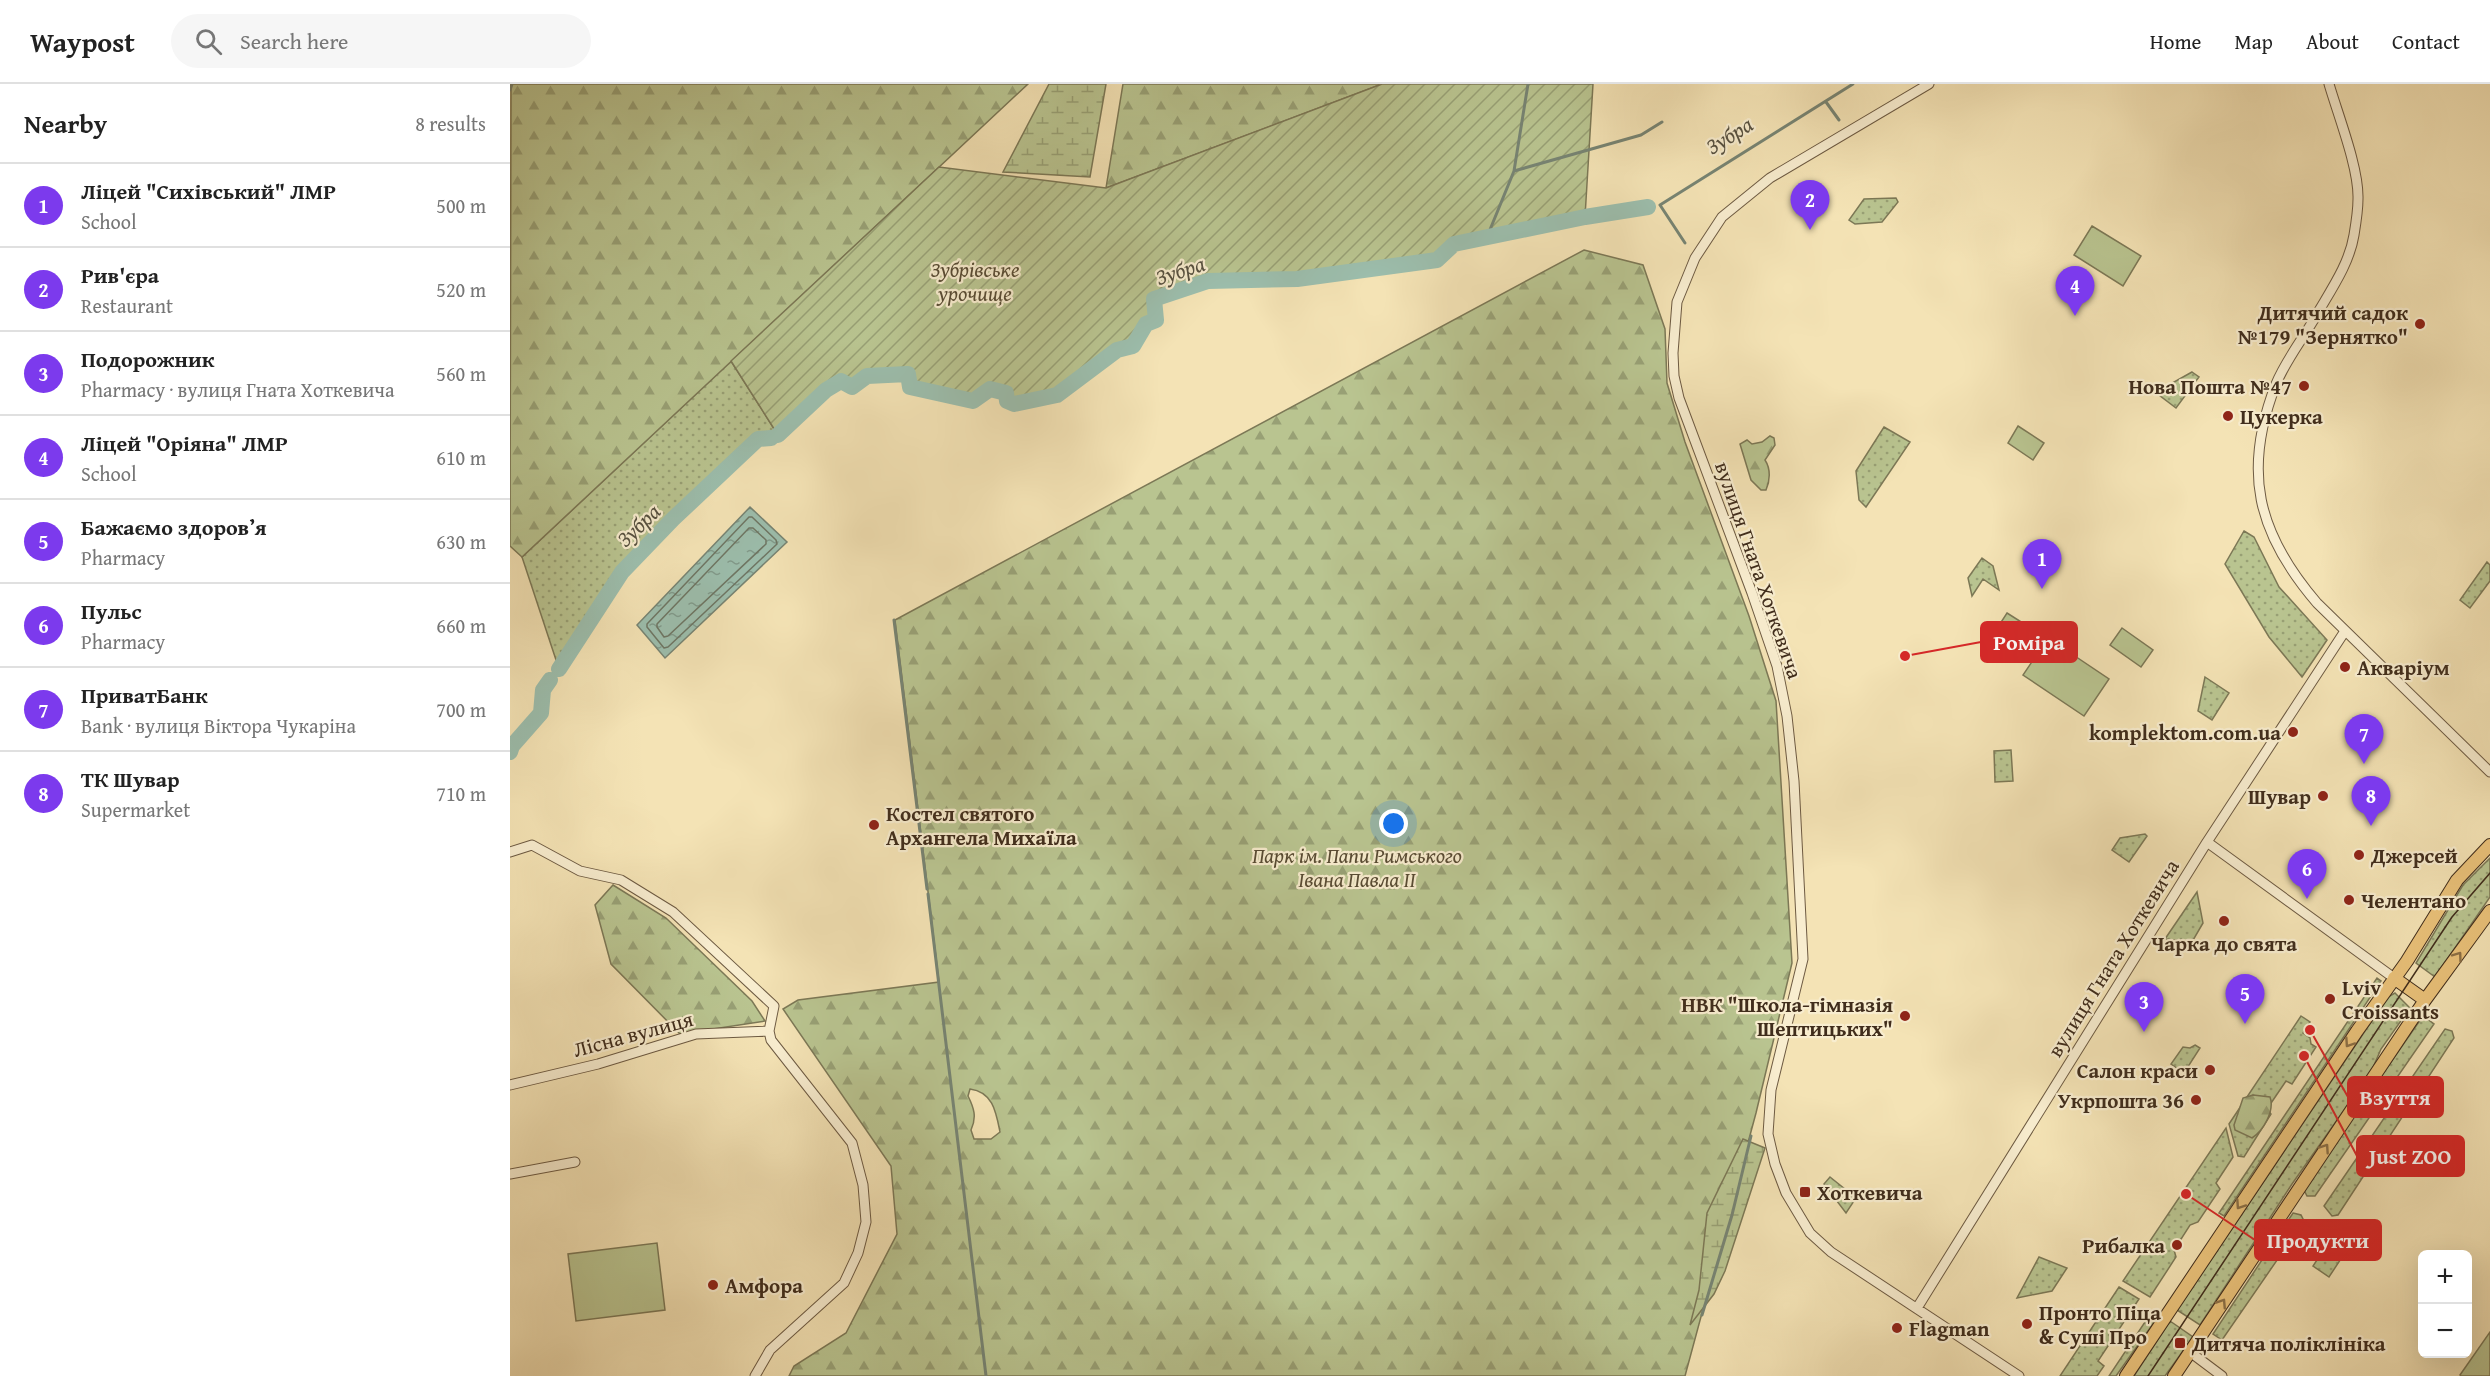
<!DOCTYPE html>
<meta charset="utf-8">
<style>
:root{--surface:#fff;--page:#f6f6f6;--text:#222;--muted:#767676;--line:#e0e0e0;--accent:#7c3aed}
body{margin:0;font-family:"Gentium Book Plus",serif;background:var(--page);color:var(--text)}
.controls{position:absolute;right:18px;bottom:18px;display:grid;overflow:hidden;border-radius:9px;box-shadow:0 6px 24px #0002}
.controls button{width:54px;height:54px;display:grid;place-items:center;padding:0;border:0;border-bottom:2px solid var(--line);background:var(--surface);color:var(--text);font:30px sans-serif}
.you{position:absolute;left:884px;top:740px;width:21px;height:21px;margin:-15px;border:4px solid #fff;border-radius:50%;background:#1a73e8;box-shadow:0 0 0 9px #1a73e833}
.badge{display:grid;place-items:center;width:39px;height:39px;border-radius:50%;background:var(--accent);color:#fff;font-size:20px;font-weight:700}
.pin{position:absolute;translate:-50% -50px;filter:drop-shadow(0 2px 3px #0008)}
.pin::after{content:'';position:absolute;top:32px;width:21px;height:18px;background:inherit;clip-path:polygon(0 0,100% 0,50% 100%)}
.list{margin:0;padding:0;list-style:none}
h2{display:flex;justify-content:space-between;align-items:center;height:78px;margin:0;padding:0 24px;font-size:26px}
h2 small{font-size:20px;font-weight:400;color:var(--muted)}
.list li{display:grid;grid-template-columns:39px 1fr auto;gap:18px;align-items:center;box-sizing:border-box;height:84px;padding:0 24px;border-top:2px solid var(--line)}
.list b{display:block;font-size:22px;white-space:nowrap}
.list p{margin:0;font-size:20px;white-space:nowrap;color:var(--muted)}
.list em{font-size:20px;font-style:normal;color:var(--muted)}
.icon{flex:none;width:33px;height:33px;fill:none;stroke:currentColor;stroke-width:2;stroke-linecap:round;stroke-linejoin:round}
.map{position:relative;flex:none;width:1980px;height:1292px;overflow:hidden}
header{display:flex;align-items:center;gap:36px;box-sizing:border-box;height:84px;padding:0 30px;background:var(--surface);border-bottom:2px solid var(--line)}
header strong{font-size:28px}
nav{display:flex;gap:33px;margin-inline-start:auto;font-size:21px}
.search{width:420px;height:54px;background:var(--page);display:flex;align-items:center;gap:15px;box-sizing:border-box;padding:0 21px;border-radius:33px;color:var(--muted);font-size:22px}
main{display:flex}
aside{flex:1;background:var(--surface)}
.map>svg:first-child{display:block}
.grass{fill:url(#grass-dots);stroke:#7c7856;stroke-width:1.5}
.forest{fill:url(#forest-firs);stroke:#7c7856;stroke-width:1.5;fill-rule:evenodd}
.wetland{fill:url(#wetland-marsh);stroke:#7c7856;stroke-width:1.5}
.garden{fill:url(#garden-furrows);stroke:#7c7856;stroke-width:1.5}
.pitch{fill:#b9c490;stroke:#7c7856;stroke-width:1.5}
.water{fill:url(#water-ripples);stroke:#778473;stroke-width:1.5}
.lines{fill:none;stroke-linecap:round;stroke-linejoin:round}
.shore{stroke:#6e7664;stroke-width:1.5}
.stream{stroke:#778473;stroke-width:3}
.river{stroke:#9cbead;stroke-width:16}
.minor-casing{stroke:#6d5a42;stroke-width:11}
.major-casing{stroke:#402d1c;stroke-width:14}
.minor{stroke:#f8edcf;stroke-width:9}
.major{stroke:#eac27a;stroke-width:12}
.tram{stroke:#402d1c;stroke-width:1.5}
.oneway{stroke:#8c7046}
.poi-dot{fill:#8f2418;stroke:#f8edcf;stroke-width:2}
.labels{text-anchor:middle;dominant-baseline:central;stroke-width:4.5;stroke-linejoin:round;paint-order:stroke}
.park-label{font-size:21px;font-style:italic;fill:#584b33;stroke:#f8edcf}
.poi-label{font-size:21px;font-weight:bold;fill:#402d1c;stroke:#f8edcf;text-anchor:start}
.street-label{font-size:21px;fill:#402d1c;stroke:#f8edcf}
.water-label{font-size:22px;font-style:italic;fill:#575140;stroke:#f8edcf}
.leader{fill:none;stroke:#d62828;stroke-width:2}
.callout-dot{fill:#d62828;stroke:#f8edcf;stroke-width:2}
.callout{fill:#d62828;stroke:#d62828;stroke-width:2}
.callout-label{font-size:22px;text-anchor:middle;font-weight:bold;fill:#fff}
</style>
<header>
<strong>Waypost</strong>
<div class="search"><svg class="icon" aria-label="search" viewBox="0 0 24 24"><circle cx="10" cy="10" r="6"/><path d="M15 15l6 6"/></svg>Search here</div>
<nav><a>Home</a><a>Map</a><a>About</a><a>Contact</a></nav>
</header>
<main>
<aside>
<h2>Nearby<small>8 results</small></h2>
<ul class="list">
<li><span class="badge">1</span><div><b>Ліцей &quot;Сихівський&quot; ЛМР</b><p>School</p></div><em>500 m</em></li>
<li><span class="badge">2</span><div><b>Рив'єра</b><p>Restaurant</p></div><em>520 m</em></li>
<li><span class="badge">3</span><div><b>Подорожник</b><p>Pharmacy · вулиця Гната Хоткевича</p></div><em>560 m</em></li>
<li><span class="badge">4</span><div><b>Ліцей &quot;Оріяна&quot; ЛМР</b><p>School</p></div><em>610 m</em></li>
<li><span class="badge">5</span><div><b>Бажаємо здоровʼя</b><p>Pharmacy</p></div><em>630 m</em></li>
<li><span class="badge">6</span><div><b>Пульс</b><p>Pharmacy</p></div><em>660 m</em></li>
<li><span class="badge">7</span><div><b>ПриватБанк</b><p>Bank · вулиця Віктора Чукаріна</p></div><em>700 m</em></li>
<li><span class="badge">8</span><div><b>ТК Шувар</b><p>Supermarket</p></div><em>710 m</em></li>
</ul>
</aside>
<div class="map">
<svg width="1980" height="1292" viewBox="0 0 1980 1292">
<defs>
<pattern id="grass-dots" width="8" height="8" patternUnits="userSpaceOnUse" patternTransform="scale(1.5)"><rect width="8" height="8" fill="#b9c490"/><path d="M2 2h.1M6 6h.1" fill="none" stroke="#98a075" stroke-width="1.8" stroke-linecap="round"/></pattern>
<pattern id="forest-firs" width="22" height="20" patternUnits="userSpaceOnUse" patternTransform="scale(1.5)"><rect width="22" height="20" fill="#b9c490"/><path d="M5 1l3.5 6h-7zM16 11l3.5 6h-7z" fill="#98a075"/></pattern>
<pattern id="wetland-marsh" width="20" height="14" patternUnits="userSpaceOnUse" patternTransform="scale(1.5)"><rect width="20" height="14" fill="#b9c490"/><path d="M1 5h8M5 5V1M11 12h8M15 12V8" fill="none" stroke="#98a075"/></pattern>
<pattern id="garden-furrows" width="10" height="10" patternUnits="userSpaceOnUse" patternTransform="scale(1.5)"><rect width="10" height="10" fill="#b9c490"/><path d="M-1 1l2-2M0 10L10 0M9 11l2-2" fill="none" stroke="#98a075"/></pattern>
<pattern id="water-ripples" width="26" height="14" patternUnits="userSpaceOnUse" patternTransform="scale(1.5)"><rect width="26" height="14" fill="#9cbead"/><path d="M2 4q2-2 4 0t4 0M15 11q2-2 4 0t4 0" fill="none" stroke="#819b8c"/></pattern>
</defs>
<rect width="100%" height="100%" fill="#f4e3b5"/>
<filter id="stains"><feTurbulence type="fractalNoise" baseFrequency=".00333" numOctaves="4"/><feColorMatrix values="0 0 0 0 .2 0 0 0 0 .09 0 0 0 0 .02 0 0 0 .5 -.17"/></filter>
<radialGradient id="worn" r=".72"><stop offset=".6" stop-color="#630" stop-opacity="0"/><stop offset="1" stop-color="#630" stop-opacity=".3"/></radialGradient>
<path class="grass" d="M 1386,114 L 1388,118 L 1372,138 L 1345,140 L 1339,136 L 1354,115 Z
M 221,277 L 268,351 L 261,354 L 247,355 L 163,435 L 112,488 L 49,585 L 12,473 Z
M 1682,288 L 1689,293 L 1666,324 L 1649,311 L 1655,303 Z
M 1374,343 L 1400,358 L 1356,423 L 1349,416 L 1346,387 Z
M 1734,447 L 1744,453 L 1769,503 L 1817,556 L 1792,593 L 1759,553 L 1715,480 Z
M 1472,474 L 1483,482 L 1489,506 L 1473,495 L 1462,512 L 1458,494 Z
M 1977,478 L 1980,481 L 1980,497 L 1960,524 L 1950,516 Z
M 1695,593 L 1719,609 L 1702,636 L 1688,627 Z
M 1501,666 L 1503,697 L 1485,698 L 1484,667 Z
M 1635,750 L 1637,752 L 1619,778 L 1602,766 L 1610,754 Z
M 1980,774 L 1980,813 L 1925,893 L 1906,879 L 1953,801 Z
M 1687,808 L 1693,839 L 1682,858 L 1655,855 Z
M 1867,894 L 1871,897 L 1714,1132 L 1709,1129 Z
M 1885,909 L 1900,924 L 1871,965 L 1861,988 L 1782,1100 L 1690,1241 L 1667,1226 L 1878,913 Z
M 1791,932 L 1800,938 L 1793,949 L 1800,954 L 1801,960 L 1806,963 L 1782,1000 L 1776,997 L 1757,1025 L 1761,1030 L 1734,1073 L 1728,1072 L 1719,1040 Z
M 1913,932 L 1924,940 L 1805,1112 L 1797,1112 L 1793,1104 Z
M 1935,945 L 1942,947 L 1944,954 L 1828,1131 L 1822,1132 L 1814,1122 Z
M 1685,961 L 1690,964 L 1674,989 L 1661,980 L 1673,963 L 1680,964 Z
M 1716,1044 L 1723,1073 L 1706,1099 L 1710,1105 L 1688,1138 L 1680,1141 L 1664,1166 L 1666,1173 L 1640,1213 L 1613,1197 Z
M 1320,1093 L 1346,1114 L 1336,1129 L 1314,1100 Z
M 1783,1129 L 1791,1131 L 1794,1137 L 1712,1256 L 1703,1250 Z
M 1826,1147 L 1842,1158 L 1819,1193 L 1803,1182 Z
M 1529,1173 L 1557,1184 L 1542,1207 L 1507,1214 Z
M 1609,1203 L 1629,1215 L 1588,1277 L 1594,1282 L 1587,1292 L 1550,1292 Z
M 1643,1226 L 1650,1230 L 1606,1292 L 1599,1292 Z
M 1660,1237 L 1683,1253 L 1655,1292 L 1624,1292 Z"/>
<path class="forest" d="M 1,0 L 518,0 L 12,473 L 0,462 Z
M 613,0 L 872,0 L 596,104 Z
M 1074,166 L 1133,181 L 1155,245 L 1157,299 L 1175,358 L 1239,532 L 1266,617 L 1282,879 L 1246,1029 L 1175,1292 L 279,1292 L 284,1282 L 336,1249 L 387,1150 L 381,1082 L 273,925 L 288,916 L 429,898 L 385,536 ZM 460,1005 C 483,1008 486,1028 490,1048 L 481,1055 L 464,1055 L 461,1046 C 467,1033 464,1024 458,1012 Z
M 1260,352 L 1264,354 L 1265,361 L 1255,376 C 1261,385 1260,397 1256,406 L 1251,406 L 1241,396 L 1230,360 L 1237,356 L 1242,360 L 1252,358 Z
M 103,801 L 156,834 L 242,917 L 255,937 L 170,950 L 101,880 L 85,821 Z
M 1743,1011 L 1760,1013 C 1765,1027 1753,1047 1742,1054 L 1725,1046 L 1724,1041 L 1733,1014 Z"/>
<path class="wetland" d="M 539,0 L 596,0 L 580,93 L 493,88 Z
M 1233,1055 L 1255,1064 L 1215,1187 L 1204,1210 L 1180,1241 L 1189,1206 L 1197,1129 Z"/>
<path class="garden" d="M 872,0 L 1083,0 L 1075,133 L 944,160 L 927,176 L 787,195 L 698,197 L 644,215 L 646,236 L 636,240 L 623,262 L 607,266 L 547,311 L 504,320 L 497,317 L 496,309 L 481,305 L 463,317 L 400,303 L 397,290 L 357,292 L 342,303 L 331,297 L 316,306 L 268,351 L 221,277 L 429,83 L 596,104 Z"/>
<path class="pitch" d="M 1582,142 L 1631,172 L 1613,202 L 1564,171 Z
M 1508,342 L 1534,359 L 1523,376 L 1498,359 Z
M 1497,529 L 1516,541 L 1494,575 L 1475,563 Z
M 1612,544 L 1643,566 L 1631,583 L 1600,561 Z
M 1538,554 L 1599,595 L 1574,632 L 1513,591 Z
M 147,1159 L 155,1226 L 66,1237 L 58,1170 Z
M 1980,1248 L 1980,1292 L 1951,1292 L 1950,1291 Z"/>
<path class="water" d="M 240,423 L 277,458 L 155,574 L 127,541 Z"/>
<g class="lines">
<path class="shore" d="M 239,433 L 242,433 L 266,456 L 267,460 L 158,563 L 154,564 L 137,543 L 137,540 Z
M 239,444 L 243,444 L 256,456 L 256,460 L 158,552 L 154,553 L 147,543 L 147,540 Z"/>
<path class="stream" d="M 0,6 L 2,0
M 1316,18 L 1329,36
M 1004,87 L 1131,51 L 1152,38
M 977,153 L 1004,87 L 1018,0
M 1175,159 L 1150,121 L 1343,0
M 384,536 L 417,805
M 418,810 L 476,1292
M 1192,1231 L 1222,1131 L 1241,1052"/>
<path class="river" d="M 268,351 L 316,306 L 331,297 L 342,303 L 357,292 L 398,290 L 400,303 L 463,317 L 480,305 L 496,309 L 497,317 L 504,320 L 547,311 L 607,266 L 623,262 L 636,240 L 646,236 L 644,215 L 698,197 L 787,195 L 927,176 L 944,160 L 1075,133 L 1138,123
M 49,585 L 112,488 L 163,435 L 248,355 L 261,354
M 0,668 L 2,662 L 31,629 L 33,606 L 40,596"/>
<defs>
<path id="minor" d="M 1419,0 L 1260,94 L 1212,133 L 1185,174 L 1167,218 L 1163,269 L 1164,292 L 1169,314 L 1242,509 L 1267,582 L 1277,632 L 1284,697 L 1293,875 L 1261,1006 L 1258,1050 L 1265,1080 L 1276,1109 L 1300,1149 L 1321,1168 L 1509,1292
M 1819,0 C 1828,31 1849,84 1848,115 C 1848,126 1846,139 1844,151 C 1839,182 1818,210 1803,237 C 1791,257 1775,278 1766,300 C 1732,387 1747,449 1807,519 L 1980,688
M 1697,758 L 1884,894
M 0,768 L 22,761 L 70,787 L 111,796 L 163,828 L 264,922 L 259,947 L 261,956 L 342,1059 L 353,1101 L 356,1138 L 348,1169 L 334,1199 L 260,1266 L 245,1292
M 0,1001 L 88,980 L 186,950 L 259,947
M 0,1090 L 65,1078
M 1407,1224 L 1697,758 L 1835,547
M 1680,1268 L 1712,1292"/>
<path id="major" d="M 1884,894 L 1915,916
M 1616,1292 L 1847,947 L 1897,877 L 1947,796 L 1980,761
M 1664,1292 L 1915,916 L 1980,827"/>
</defs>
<use href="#minor" class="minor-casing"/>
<use href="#major" class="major-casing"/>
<use href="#minor" class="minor"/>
<use href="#major" class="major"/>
<path class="tram" d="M 1638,1292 L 1942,833 L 1980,789"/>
</g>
<defs><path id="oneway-chevron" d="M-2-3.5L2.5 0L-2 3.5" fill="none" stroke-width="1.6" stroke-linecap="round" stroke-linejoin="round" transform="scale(1.5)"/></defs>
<g class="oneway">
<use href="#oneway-chevron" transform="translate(1948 872) rotate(-54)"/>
<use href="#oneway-chevron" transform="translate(1839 959) rotate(124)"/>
<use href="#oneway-chevron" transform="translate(1815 1064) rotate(-56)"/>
<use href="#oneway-chevron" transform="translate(1730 1121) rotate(124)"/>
<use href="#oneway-chevron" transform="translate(1712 1219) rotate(-57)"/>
</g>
<g class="poi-dot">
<circle cx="1910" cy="240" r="6"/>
<circle cx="1794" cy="302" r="6"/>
<circle cx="1718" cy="332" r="6"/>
<circle cx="1835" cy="583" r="6"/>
<circle cx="1783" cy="648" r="6"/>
<circle cx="1813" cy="712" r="6"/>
<circle cx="364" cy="741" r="6"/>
<circle cx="1849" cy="771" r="6"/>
<circle cx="1839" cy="816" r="6"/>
<circle cx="1714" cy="837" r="6"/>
<circle cx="1820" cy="915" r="6"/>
<circle cx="1395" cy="932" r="6"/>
<circle cx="1700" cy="986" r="6"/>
<circle cx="1686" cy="1016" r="6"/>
<rect x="1289" y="1102" width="12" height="12" rx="3"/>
<circle cx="1667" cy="1161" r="6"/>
<circle cx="203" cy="1201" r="6"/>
<circle cx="1517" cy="1240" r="6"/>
<circle cx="1387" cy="1244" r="6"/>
<rect x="1664" y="1253" width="12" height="12" rx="3"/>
</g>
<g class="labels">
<g class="park-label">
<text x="465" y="185">Зубрівське<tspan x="465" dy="24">урочище</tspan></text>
<text x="847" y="771">Парк ім. Папи Римського<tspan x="847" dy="24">Івана Павла ІІ</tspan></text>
</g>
<g class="poi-label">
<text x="1898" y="228" text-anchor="end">Дитячий садок<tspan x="1898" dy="24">№179 "Зернятко"</tspan></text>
<text x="1782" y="302" text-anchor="end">Нова Пошта №47</text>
<text x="1730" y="332">Цукерка</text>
<text x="1847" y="583">Акваріум</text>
<text x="1771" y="648" text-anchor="end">komplektom.com.ua</text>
<text x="1801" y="712" text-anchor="end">Шувар</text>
<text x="376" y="729">Костел святого<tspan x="376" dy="24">Архангела Михаїла</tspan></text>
<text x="1861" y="771">Джерсей</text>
<text x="1851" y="816">Челентано</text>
<text x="1714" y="859" text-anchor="middle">Чарка до свята</text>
<text x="1832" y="903">Lviv<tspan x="1832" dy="24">Croissants</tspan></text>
<text x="1383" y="920" text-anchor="end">НВК "Школа-гімназія<tspan x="1383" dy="24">Шептицьких"</tspan></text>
<text x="1688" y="986" text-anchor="end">Салон краси</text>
<text x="1674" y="1016" text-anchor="end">Укрпошта 36</text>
<text x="1307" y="1108">Хоткевича</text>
<text x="1655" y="1161" text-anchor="end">Рибалка</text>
<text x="215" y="1201">Амфора</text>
<text x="1529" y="1228">Пронто Піца<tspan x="1529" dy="24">&amp; Суші Про</tspan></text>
<text x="1399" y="1244">Flagman</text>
<text x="1682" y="1259">Дитяча поліклініка</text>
</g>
<g class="street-label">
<text transform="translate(1249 486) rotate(71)">вулиця Гната Хоткевича</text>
<text transform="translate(1603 874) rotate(-58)">вулиця Гната Хоткевича</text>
<text transform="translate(123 950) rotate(-15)">Лісна вулиця</text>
</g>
<g class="water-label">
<text transform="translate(1219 51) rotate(-32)">Зубра</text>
<text transform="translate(670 186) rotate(-18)">Зубра</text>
<text transform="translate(128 441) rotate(-44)">Зубра</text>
</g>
</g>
<path class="leader" d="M1395 572L1471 558M1800 946L1838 1013M1794 972L1847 1072M1676 1110L1745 1156"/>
<g class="callout-dot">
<circle cx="1395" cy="572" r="6"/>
<circle cx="1800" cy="946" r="6"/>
<circle cx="1794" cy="972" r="6"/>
<circle cx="1676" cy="1110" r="6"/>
</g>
<g class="callout">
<rect x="1471" y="538" width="96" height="40" rx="6"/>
<rect x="1838" y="993" width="95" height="40" rx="6"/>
<rect x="1847" y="1052" width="107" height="40" rx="6"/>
<rect x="1745" y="1136" width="126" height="40" rx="6"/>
</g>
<g class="callout-label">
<text x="1519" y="566">Роміра</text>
<text x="1885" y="1021">Взуття</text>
<text x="1900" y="1080">Just ZOO</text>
<text x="1808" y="1164">Продукти</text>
</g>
<rect width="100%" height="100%" filter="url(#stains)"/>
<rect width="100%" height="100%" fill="url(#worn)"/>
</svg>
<div class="controls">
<button>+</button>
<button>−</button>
</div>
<div class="you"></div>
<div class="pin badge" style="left:1532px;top:505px">1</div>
<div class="pin badge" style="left:1300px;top:146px">2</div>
<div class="pin badge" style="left:1634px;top:948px">3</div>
<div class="pin badge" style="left:1565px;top:232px">4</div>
<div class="pin badge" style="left:1735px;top:940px">5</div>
<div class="pin badge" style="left:1797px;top:815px">6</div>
<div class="pin badge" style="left:1854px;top:680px">7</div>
<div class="pin badge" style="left:1861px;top:742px">8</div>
</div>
</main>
